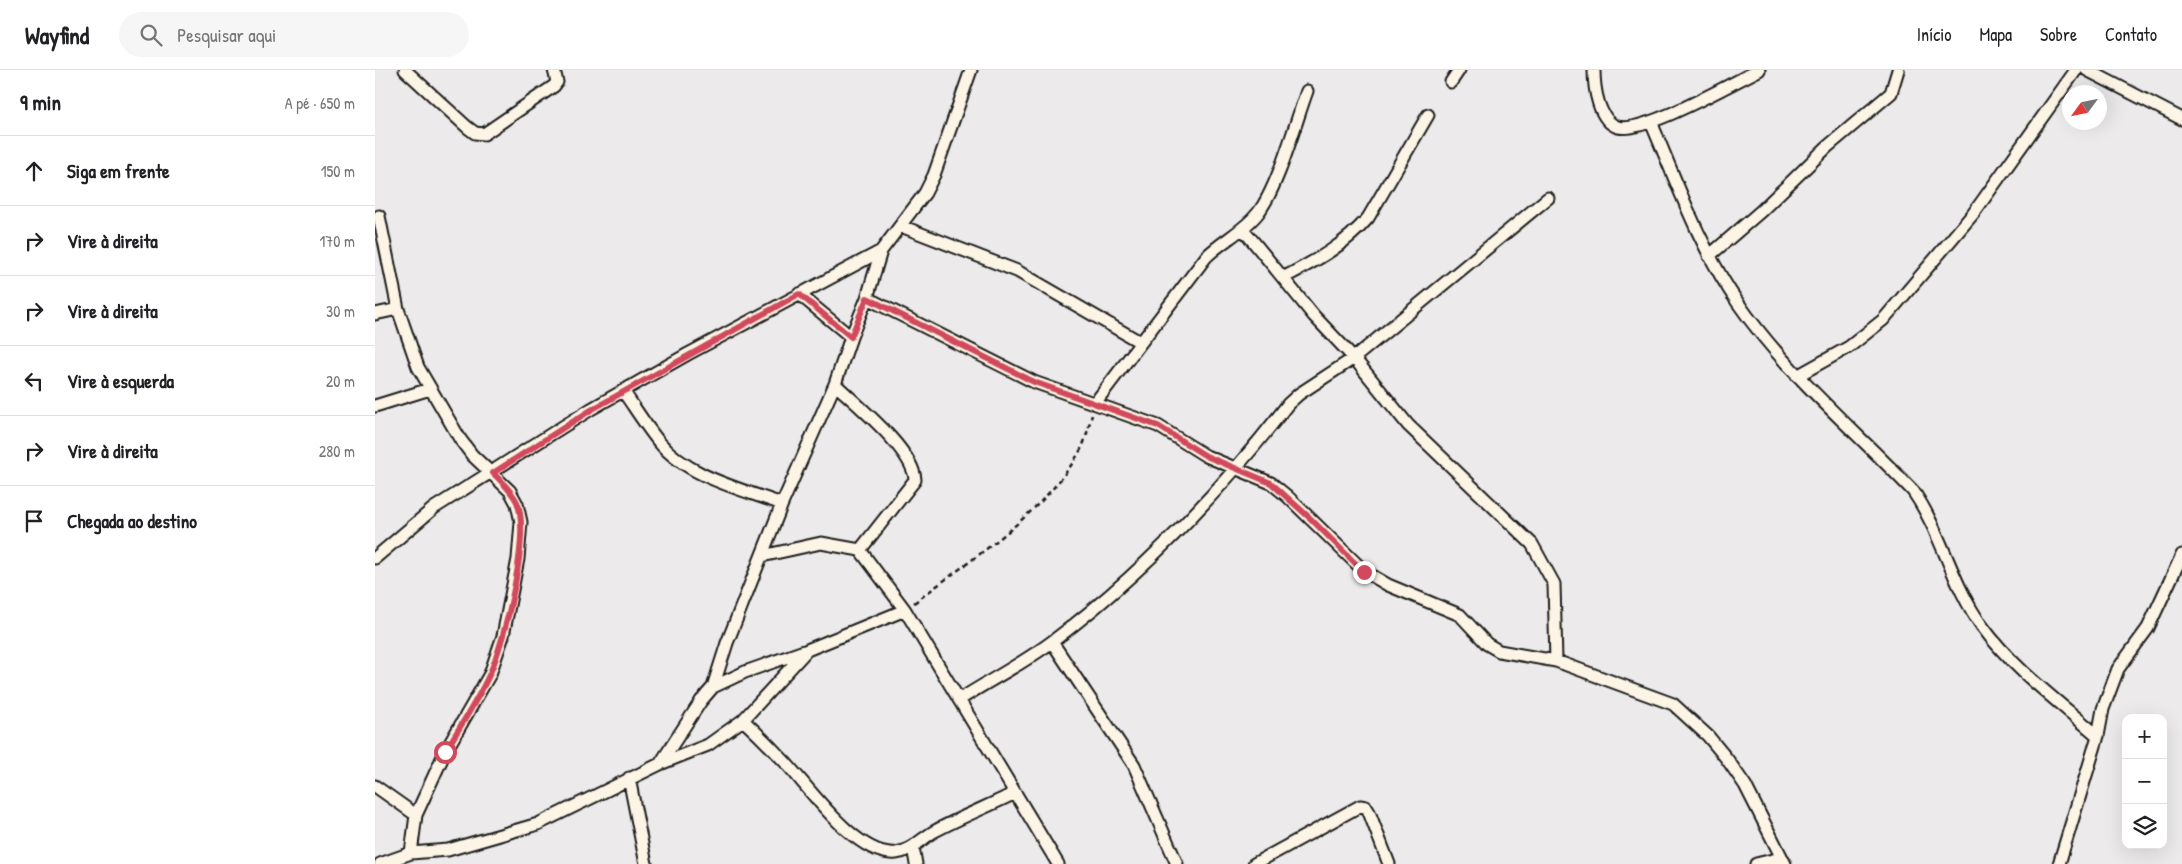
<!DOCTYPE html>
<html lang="pt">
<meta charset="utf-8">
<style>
:root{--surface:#fff;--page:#f6f6f6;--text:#202124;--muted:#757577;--line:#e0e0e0}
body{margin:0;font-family:"Patrick Hand",sans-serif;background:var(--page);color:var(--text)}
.controls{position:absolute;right:15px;bottom:15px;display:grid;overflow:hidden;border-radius:10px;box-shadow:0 5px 20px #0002}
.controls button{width:45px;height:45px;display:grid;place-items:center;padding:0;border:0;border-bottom:1px solid var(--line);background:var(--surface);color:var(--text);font:25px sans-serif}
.compass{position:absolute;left:1687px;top:15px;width:45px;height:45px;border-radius:50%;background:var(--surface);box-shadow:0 5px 20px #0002;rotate:237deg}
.stop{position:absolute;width:15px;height:15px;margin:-11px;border:4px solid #d1495b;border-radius:50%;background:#fff}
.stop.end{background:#d1495b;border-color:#fff;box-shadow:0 1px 5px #0008}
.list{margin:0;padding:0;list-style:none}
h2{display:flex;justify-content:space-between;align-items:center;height:65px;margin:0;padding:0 20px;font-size:21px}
h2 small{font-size:16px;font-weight:400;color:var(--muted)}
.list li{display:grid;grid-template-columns:32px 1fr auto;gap:15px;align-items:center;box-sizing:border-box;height:70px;padding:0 20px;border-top:1px solid var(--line)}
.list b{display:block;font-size:19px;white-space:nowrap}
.list em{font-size:16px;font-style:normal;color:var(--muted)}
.icon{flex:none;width:28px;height:28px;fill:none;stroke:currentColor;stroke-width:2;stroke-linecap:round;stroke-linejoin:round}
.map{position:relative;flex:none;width:1807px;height:794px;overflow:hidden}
header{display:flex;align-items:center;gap:30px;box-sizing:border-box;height:70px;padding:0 25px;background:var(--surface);border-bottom:1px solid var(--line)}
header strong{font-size:24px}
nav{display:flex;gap:28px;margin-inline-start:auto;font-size:18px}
.search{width:350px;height:45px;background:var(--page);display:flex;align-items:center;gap:12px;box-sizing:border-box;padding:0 18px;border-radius:28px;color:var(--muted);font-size:19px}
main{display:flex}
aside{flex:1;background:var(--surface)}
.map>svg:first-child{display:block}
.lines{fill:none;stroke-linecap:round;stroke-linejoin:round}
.street-casing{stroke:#1c1c1c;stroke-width:15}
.path{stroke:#1c1c1c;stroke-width:2.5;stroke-dasharray:5 4;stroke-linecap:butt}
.street{stroke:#fcf5e5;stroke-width:11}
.route{stroke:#d1495b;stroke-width:6}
</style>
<header>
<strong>Wayfind</strong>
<div class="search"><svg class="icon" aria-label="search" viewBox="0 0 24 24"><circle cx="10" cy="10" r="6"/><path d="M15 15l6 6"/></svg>Pesquisar aqui</div>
<nav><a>Início</a><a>Mapa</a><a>Sobre</a><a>Contato</a></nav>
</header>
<main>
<aside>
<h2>9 min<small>A pé · 650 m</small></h2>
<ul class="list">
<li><svg class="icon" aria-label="ahead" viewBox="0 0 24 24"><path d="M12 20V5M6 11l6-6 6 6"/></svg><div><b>Siga em frente</b></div><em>150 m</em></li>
<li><svg class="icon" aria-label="right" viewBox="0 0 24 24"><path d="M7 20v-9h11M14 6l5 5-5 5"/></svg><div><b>Vire à direita</b></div><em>170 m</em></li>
<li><svg class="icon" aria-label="right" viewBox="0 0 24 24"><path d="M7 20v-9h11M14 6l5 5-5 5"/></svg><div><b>Vire à direita</b></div><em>30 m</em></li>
<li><svg class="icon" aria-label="left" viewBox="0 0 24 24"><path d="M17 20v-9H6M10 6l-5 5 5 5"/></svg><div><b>Vire à esquerda</b></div><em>20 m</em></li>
<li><svg class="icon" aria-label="right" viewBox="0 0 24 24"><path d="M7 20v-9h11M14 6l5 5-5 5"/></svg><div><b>Vire à direita</b></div><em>280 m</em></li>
<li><svg class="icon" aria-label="arrive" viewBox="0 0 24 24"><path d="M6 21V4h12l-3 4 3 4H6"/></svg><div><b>Chegada ao destino</b></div></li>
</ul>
</aside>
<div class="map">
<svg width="1807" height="794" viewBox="0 0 1807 794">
<rect width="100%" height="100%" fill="#eceaeb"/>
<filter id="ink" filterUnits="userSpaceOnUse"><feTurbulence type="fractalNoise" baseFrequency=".02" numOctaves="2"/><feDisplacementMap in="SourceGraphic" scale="10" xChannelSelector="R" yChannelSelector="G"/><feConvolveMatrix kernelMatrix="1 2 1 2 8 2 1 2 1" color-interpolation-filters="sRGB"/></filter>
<g filter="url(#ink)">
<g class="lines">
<defs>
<path id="street" d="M 30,0 L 92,57 L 100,63 L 109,64 L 179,16 L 182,12 L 179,0
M 1219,0 C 1219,17 1223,51 1243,57 C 1269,64 1357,13 1384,0
M 1712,0 L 1807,49
M 1076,12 L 1084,0
M 1276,52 C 1302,113 1325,178 1363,233 C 1412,304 1479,359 1538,421 C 1567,463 1577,515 1607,556 C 1638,599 1684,632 1723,666
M 4,146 L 23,239 L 43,297 L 85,369 L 97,385 L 135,421 L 142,434 L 146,452 L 143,489 L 128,566 L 115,604 L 70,682 L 41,745 L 36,783
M 526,156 L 642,201 L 765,272
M 868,159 L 939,246 L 979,288 L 1033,355 L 1157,474 L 1179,514 L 1181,591
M 1334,186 L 1386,141 L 1452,77 L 1516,23 L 1523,0
M 908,208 C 940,191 969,176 993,148 L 1053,45
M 424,224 L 476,267
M 492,228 L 659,312 L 783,356 L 831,386 L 896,413 L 912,426 L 989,501 L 1013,515 L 1085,545 L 1112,574 L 1124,581 L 1181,591 L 1298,634 L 1333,666 L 1352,689 L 1370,715 L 1410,794
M 0,244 L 23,239
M 1422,306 L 1474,277 L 1508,250 L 1598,144 L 1701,0
M 248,321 C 260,338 271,356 284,372 C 313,407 366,419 407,434
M 720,333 L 831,187 C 847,171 869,161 883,143 C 903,117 920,54 932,21
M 0,336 L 55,319
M 485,480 L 530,540 L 683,794
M 387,486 L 446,473 L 485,480 L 540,410 C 539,381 482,335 460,314
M 0,488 L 59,438 L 216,339 L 313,284 L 506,181
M 677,572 L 759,695 L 802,794
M 338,617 L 370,602 L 429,581
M 584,630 C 615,610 649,593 678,571 C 767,504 845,422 913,334 L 924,324 L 979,288 L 1173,128
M 368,650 C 383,664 397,678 411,693 C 435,719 482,787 521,783 C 537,781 547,768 560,761 C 586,747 614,736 640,723
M 285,694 L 326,631 L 338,617 L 352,573 L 407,434 L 460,314 L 476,267 L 492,228 L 506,181 L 550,123 L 559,105 L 596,0
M 254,708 L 271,794
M 0,716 L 41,745
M 538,777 L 541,794
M 5,794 L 36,783 L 73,780 L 163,754 L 285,694 L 333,675 L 368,650 L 432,580 L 530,540
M 879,794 L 985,736 L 991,737 L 994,742 L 1014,794
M 1381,794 L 1406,788
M 1684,794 L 1723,666 L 1728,639 L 1743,599 L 1773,558 L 1807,485"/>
</defs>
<use href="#street" class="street-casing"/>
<path class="path" d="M 539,533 C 595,490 669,444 705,381 C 711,371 713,357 717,345"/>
<use href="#street" class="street"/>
</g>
</g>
<g class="lines" filter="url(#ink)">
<path class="route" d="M 70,682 C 85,656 103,630 115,603 C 130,570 156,464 142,432 C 136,420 127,412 118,403 L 216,340 L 424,224 L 476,267 L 492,228 L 659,312 L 783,356 L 831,386 L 896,413 L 935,448 L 989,502"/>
</g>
</svg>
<div class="controls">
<button>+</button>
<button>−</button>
<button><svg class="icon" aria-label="layers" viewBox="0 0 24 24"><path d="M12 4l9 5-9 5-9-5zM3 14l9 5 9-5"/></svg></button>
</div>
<svg class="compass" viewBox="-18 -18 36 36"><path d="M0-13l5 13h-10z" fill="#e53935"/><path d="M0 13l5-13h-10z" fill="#757577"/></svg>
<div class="stop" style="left:70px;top:682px"></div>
<div class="stop end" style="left:989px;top:502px"></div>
</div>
</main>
